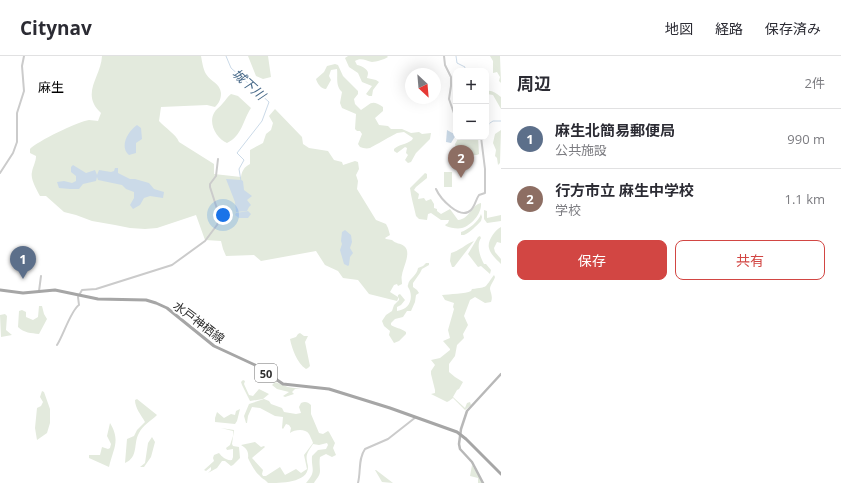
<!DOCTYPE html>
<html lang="ja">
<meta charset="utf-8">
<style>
:root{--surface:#fff;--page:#f2f2f3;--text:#2b2b33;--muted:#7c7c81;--line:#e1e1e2;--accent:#d24643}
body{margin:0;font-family:"Open Sans","Noto Sans JP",sans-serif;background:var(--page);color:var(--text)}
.controls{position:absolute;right:12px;top:12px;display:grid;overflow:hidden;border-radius:8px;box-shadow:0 4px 16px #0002}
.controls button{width:36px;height:36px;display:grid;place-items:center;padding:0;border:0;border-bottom:1px solid var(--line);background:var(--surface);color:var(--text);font:20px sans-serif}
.compass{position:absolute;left:405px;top:12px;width:36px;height:36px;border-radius:50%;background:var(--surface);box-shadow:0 4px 16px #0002;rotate:154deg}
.you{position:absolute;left:223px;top:159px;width:14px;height:14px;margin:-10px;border:3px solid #fff;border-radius:50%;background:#1a73e8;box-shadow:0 0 0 6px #1a73e833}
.badge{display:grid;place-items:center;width:26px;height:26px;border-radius:50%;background:var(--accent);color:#fff;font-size:13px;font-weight:700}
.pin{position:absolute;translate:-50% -33px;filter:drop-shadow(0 1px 2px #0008)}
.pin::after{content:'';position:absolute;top:21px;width:14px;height:12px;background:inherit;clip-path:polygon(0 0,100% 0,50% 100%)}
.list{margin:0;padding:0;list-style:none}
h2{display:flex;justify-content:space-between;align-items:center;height:52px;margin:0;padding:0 16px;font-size:17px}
h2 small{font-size:13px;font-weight:400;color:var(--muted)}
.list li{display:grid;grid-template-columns:26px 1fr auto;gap:12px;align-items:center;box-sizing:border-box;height:60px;padding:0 16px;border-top:1px solid var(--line)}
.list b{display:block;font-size:15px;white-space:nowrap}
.list p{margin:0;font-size:13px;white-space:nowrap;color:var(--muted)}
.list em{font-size:13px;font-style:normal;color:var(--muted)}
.actions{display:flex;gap:8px;padding:12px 16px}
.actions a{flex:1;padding:9px 0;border:1px solid var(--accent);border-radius:8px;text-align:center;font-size:14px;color:var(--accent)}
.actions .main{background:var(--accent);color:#fff}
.map{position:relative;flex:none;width:501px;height:427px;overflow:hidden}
header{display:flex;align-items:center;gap:24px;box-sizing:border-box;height:56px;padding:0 20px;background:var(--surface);border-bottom:1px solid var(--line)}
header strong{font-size:19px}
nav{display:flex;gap:22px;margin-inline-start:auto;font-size:14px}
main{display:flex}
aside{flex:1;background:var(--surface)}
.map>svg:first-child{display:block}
.green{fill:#e3eadd}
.water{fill:#cbdae8}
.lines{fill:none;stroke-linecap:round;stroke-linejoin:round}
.stream{stroke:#cbdae8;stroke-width:1}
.tertiary{stroke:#cbcbcb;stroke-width:2}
.secondary{stroke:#b8b8b8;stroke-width:2.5}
.primary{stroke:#a6a6a6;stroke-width:3}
.labels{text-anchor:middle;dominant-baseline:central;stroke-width:4;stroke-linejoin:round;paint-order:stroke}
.shield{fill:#fff;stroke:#6d6d6d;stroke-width:1}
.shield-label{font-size:11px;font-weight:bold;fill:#2e2e2e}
.street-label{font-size:12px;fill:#2e2e2e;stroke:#fff}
.water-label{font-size:13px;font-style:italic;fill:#456787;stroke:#fff}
.neighbourhood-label{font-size:13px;fill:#000;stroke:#fff}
</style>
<header>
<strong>Citynav</strong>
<nav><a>地図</a><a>経路</a><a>保存済み</a></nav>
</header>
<main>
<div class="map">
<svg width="501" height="427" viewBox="0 0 501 427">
<rect width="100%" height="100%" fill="#fff"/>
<path class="green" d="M 102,0 L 201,0 C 202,5 203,13 206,18 C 211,26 220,27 221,37 C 221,43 219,47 215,51 L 207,49 L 161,51 L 159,65 C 165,72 176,78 179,86 L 214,108 L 214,118 L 241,121 C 242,115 244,111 250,108 L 250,94 L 263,87 L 266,78 L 271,74 L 273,67 L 269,60 L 275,53 L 302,81 L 303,88 L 309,92 L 328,95 L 334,104 L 342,106 L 343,109 L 355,105 L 358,106 L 359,113 L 356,119 L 358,125 L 357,133 L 376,164 L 386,168 L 388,172 L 390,179 L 385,182 L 386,183 L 392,184 C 396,188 400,187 404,190 C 412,196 403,211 402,219 C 401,222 402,224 402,228 L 398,230 L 397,228 L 394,229 L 390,236 L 398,241 L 398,239 L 400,238 L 405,244 L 401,249 L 397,251 L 397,255 C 408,254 413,245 410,235 C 409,232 407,231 408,229 C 409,222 417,220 418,212 L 423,210 L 426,207 L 429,207 L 429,209 L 422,213 L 420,217 L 413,227 L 413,231 L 417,234 L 419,237 L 416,239 L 415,246 L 411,255 L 407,255 L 403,261 L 395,263 L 391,267 L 391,269 C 395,272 401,272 406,276 L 406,278 L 399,285 L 394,287 L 389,279 L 390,275 L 384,270 L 382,265 L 386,259 L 392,255 L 394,249 L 399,244 L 399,241 L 397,245 L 369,238 L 358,224 L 343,222 L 338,215 L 325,209 L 316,195 L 261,205 L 254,199 L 226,200 L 223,193 L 221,185 L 205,184 L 196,159 L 157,172 L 145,173 L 130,172 L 115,169 L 92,165 L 76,159 L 64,156 L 46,140 L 40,140 C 37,134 30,123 32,116 C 33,110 36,106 36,100 L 30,97 L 30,93 C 36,86 79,65 89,64 C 92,64 96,65 98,65 L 101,57 C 80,38 101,21 102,0 Z
M 248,0 L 268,0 L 271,21 L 263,23 L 256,20 Z
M 348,0 L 387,0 L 388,1 C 385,3 376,6 372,6 C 366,5 361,1 355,5 L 357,9 C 360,9 368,13 368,17 C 368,19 367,21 367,22 L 376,24 L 379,26 L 373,34 L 372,40 L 369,40 L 366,38 L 372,30 L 362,26 L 358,17 L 349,11 L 345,2 Z
M 490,0 L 500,0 L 501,27 L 499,25 L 500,21 L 497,16 L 493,17 L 493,5 Z
M 335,8 L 338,9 L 343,20 L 358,35 L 358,38 L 354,43 L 355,48 L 361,54 C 371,48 371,43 383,51 L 383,55 L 375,62 L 379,69 L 388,70 L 391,73 L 402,73 L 411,77 L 419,76 L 422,78 L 431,77 L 430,83 L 416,97 L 411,106 L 408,107 L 405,104 L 408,99 L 406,97 L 407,92 L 405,91 L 397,97 L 394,95 L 394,93 C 399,88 406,89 412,84 L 413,82 L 404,76 L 397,77 C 393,79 374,90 370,92 C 366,93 363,92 360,91 L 358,88 L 362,78 L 360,75 L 357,75 L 355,73 L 356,58 L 342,52 L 340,47 L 342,36 C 335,30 338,20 337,13 L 331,14 L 329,20 L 331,24 L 326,33 C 321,33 317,27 316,23 L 324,16 L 327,10 Z
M 487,35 C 492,34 497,38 501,41 L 501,53 L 493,39 L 487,38 Z
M 231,38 L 238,40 L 251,52 C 243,64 242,80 227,87 C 217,83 208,68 214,57 C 216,53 220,51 223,47 C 226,44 227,41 231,38 Z
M 501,74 L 500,107 L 498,109 L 497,102 L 495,100 L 496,94 L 493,87 L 495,78 Z
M 459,81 L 478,81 L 479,98 L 477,99 L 458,99 L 455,88 Z
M 444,116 L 452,116 L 452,131 L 444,131 Z
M 425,117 L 427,118 L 427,122 L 416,131 L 414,134 L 419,138 L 418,143 L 424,142 L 426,145 L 431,143 L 434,148 L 434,152 L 437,153 L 437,155 L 441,158 L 450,153 L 458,164 C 470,163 471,149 481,147 C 482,157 472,169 462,172 C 458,173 450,172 446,170 L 445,169 L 448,167 L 449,164 L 441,164 L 431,157 L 428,158 L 427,164 L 419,163 L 416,160 C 414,151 411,141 410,132 Z
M 484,154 L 487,155 L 487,162 L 501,159 L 501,165 L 487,167 L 484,163 Z
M 481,158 L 482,161 L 481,165 C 476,170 471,176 464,179 L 461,179 L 461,176 C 468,174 479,165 481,158 Z
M 501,171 L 501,187 L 497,186 L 494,192 L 495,196 L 501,203 L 501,208 C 497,204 490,198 489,192 C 487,185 495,174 501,171 Z
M 480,180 L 481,182 C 476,189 480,201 484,208 L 486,208 L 491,214 L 490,218 L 481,210 L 478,211 L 468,198 L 478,181 Z
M 474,185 L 454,211 L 452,211 L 450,205 L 451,197 C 459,195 466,188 474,185 Z
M 494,219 L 495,221 C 494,225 490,229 490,233 C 491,238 493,241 491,246 L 485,247 L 475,241 L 470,244 L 464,260 L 468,269 L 463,278 L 464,282 L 457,289 L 455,300 L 449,308 L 449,316 L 455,321 L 463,326 L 459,333 L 457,334 L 453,341 L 465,352 L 467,347 L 470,346 L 471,349 L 465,354 L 453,342 L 449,345 L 447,346 L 431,338 L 435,337 L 435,334 L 431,318 L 431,315 L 435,309 L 431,304 L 440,302 L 450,294 L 450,293 L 443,285 L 450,282 L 448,274 L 454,253 L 453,251 L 454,247 L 445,244 L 442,239 C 449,238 466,238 471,235 L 472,233 C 489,231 484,232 494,219 Z
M 39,250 L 42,250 L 44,258 L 47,263 L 39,278 C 31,277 24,277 18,271 L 19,255 L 22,254 L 26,256 L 26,261 L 33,264 L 38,261 Z
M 5,258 L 7,260 L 6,274 L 12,279 L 1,281 L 0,259 Z
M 300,277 L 304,280 L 308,280 L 305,286 L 310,310 L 308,312 L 306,313 C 297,307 292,293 290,283 L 296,281 L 298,278 Z
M 243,324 L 245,325 L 244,328 L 249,339 L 253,340 L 259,333 L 269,338 L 263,343 L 250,345 L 242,329 L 241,326 Z
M 275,326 L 288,331 L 301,333 L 295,333 L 292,336 L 294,338 L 285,341 L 283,340 L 289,336 L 277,333 L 272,329 Z
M 42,335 L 44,336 L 50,353 L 50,367 L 47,377 L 37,384 L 35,372 L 37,352 L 41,350 L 43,346 L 40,341 Z
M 137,343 L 157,359 C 152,364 142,370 139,377 C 133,387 139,401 125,407 L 127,383 L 134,380 L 137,374 L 145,366 C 141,359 135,352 135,344 Z
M 264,343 L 269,345 L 271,348 L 282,352 L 284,356 L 296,358 L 301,357 L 299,351 L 301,347 C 305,345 308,346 311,349 L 311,358 L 319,377 L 323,378 L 328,375 L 329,376 L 335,387 L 333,392 L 336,399 L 332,401 L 326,398 L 320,401 C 319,407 320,410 320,415 C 320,420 316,423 314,427 L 306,427 C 317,414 311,414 312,400 L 318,394 L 326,393 L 328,389 L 327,387 L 319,389 L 313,388 C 310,393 305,398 307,405 C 307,407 308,409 308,411 C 308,427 280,427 268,427 C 265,423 262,423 260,420 C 255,416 251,408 248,402 C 249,395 246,392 241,389 L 255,386 L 261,391 L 264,390 L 265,391 L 252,402 L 263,414 L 262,418 L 263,420 L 266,420 L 280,411 L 285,419 L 296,413 L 301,417 L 307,413 L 304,399 L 313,387 C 312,384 310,380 309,378 C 305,372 294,374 290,377 L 291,372 L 289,369 L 286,368 L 283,373 L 282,372 L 283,361 L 275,360 L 260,352 L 252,351 L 248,360 L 247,367 L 246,367 L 244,360 L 249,348 Z
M 240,353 L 237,365 L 235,368 L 215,366 L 215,362 L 217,356 L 224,362 L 231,358 L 235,359 L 236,355 Z
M 110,367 C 121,385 113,393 109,411 L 89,402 L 89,399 L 100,399 L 102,391 L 108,393 L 110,392 L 111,388 L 107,380 Z
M 221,372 L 234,374 L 232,388 L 233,390 L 239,391 L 240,402 L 233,409 L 231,410 L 225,405 L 222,405 L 217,412 L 208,417 L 211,414 L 211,411 L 206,415 L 204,414 L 214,405 L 213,402 L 214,399 L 219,397 C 222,401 227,405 232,404 L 233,401 L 233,393 L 227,394 L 226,392 L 230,389 L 233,380 L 233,375 Z
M 152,381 L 155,386 L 151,401 L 144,411 L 140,411 L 145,407 L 148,387 Z
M 472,409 L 483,427 L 478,427 L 478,422 L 470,420 Z
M 375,414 L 376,414 L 393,427 L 382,426 Z"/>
<path class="water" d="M 137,69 L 141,72 L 142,83 L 136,87 L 136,97 L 129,99 C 119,91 128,75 137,69 Z
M 447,74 L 456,79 L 451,87 L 446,86 Z
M 73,109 L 86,117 L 95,114 L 97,119 L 99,114 L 111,116 L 114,115 L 115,112 L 118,112 L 118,117 L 130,123 L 135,123 L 149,127 L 154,133 L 164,136 L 163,142 L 150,140 L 144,142 L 140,149 L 133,153 L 130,149 L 134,142 L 134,136 L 126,133 L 122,129 L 98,124 L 97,121 L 96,125 L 83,128 L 79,133 L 70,133 L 59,132 L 57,126 L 64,125 L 72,127 L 76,125 L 76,120 L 71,116 L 71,111 Z
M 226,123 L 241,124 L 243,125 L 244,134 L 252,140 L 247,144 L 251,149 L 249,151 L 247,155 L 236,156 L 235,146 Z
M 248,155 L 251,158 L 248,162 L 239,162 L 235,159 L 236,157 Z
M 345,174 L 351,179 L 352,186 L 350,192 L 353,197 L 350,201 L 349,209 L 348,210 L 344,208 L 340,194 L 342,188 L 341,185 L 342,176 Z"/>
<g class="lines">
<path class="stream" d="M 226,0 L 231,12 L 269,46 L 262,65 L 237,97 L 244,104 L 239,113 L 241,125
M 456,0 L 457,7 L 465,11 L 464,15
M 490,67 L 493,65 L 501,65
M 486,69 L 489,68"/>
<path class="tertiary" d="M 444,0 L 445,9 L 451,21 L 451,30 L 449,43 L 456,63
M 0,117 L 13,97 L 17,86 L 17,57 L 24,35 L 22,10 L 24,0
M 436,133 C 440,142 460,165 471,154 C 475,150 476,143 479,139 L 485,137 L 485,113 L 481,81
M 39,235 L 41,220
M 57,289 C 63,280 71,254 79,249 L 78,241 L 82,234 L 96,233 L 172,209 L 205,185 L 217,169 L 220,162 L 210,131 L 210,128 L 216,120 L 218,103
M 358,427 C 361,415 358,403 365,393 L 388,383 L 416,361"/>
<path class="secondary" d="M 483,427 L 472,406 L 460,393 L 459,388 L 461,373 L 467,355 L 501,318"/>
<path class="primary" d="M 0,234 L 23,237 L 55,234 L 98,243 L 146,244 L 156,247 L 167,252 L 214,290 L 255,309 L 283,328 L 329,333 L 390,352 L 457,376 L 466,383 L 501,418"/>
</g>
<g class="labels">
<rect class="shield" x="255" y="308" width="22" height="18" rx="3"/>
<g class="shield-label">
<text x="266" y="317">50</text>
</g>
<g class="street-label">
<text transform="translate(199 266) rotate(37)">水戸神栖線</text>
</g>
<g class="water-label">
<text transform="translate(249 28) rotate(42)">城下川</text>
</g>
<g class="neighbourhood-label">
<text x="51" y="31">麻生</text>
</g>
</g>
</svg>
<div class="controls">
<button>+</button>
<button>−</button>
</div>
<svg class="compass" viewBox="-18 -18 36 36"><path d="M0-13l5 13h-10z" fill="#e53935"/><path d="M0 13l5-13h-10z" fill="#7c7c81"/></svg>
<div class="you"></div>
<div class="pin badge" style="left:23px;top:223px;background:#5c6f8a">1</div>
<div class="pin badge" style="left:461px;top:122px;background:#8d6e63">2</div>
</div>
<aside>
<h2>周辺<small>2件</small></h2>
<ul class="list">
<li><span class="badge" style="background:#5c6f8a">1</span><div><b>麻生北簡易郵便局</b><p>公共施設</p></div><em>990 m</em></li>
<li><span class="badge" style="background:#8d6e63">2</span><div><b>行方市立 麻生中学校</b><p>学校</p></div><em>1.1 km</em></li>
</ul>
<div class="actions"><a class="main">保存</a><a>共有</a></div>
</aside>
</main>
